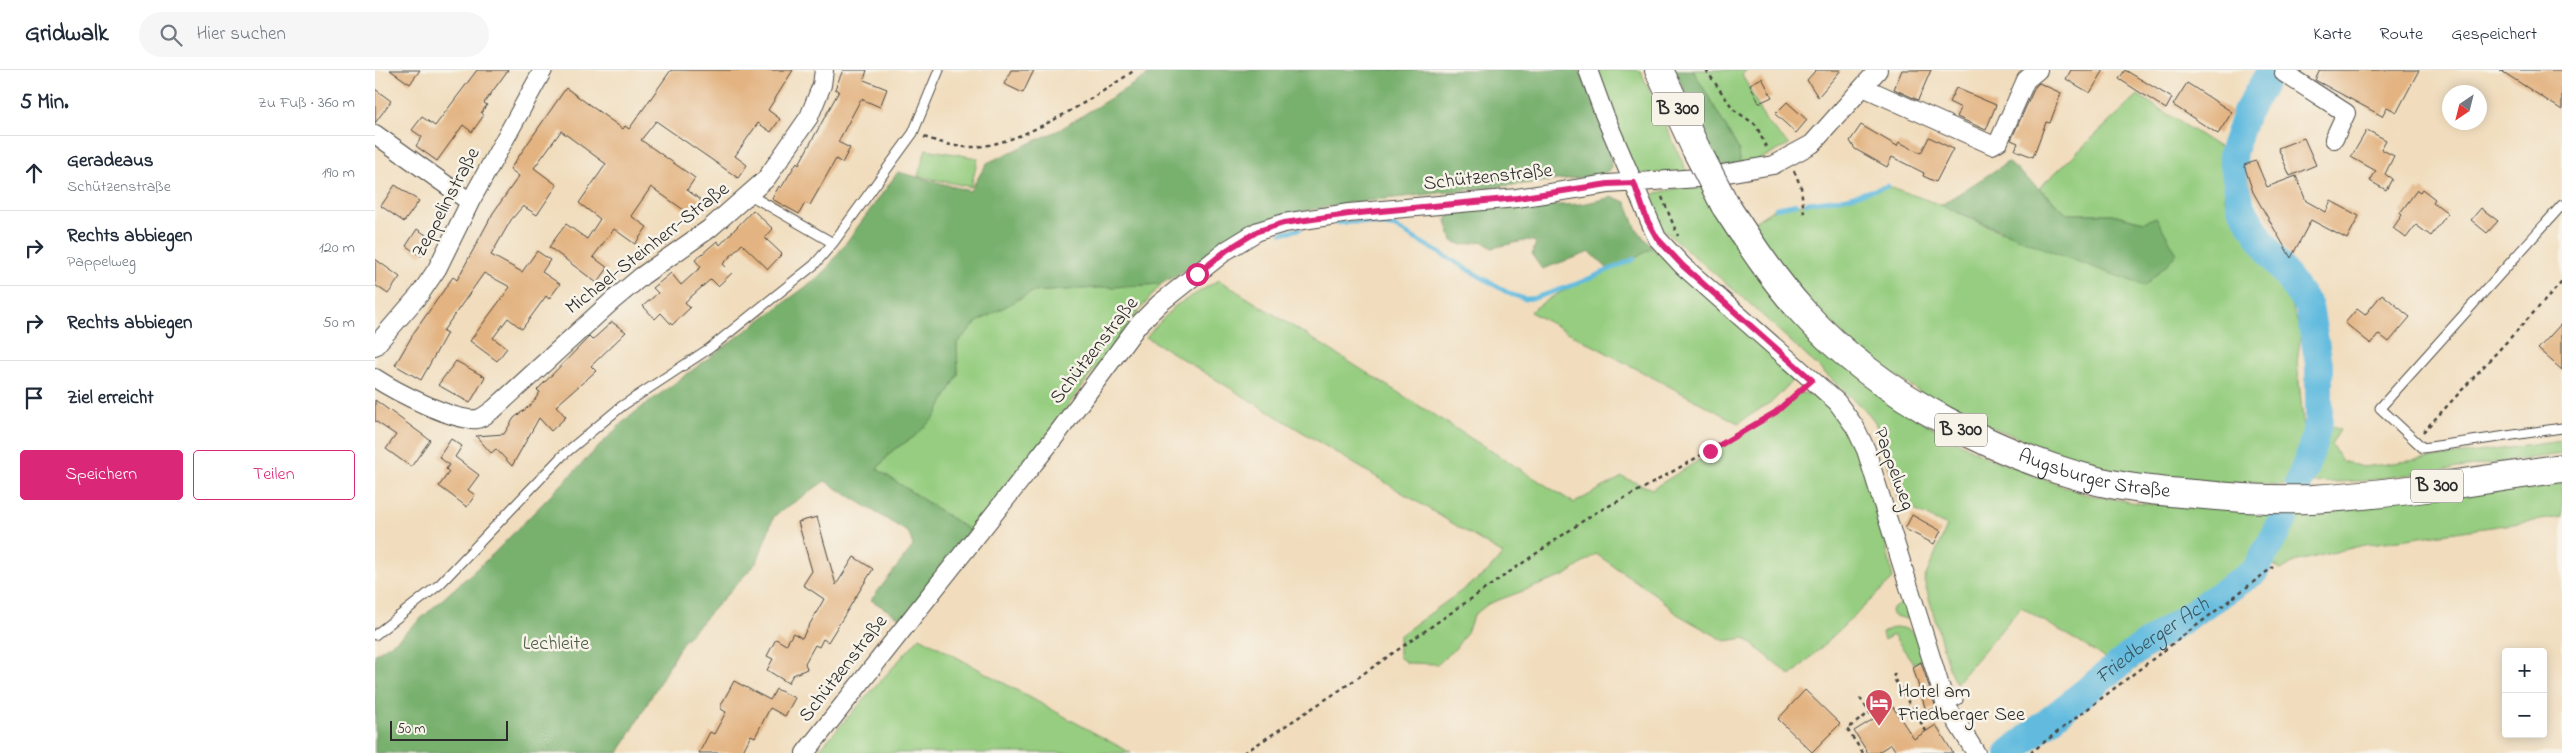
<!DOCTYPE html>
<html lang="de">
<meta charset="utf-8">
<style>
:root{--surface:#fff;--page:#f6f6f7;--text:#1f2937;--muted:#747a83;--line:#e0e1e3;--accent:#db2777}
body{margin:0;font-family:"Indie Flower",sans-serif;background:var(--page);color:var(--text)}
.controls{position:absolute;right:15px;bottom:15px;display:grid;overflow:hidden;border-radius:5px;box-shadow:0 2px 12px #0003}
.controls button{width:45px;height:45px;display:grid;place-items:center;padding:0;border:0;border-bottom:1px solid var(--line);background:var(--surface);color:var(--text);font:25px sans-serif}
.compass{position:absolute;left:2067px;top:15px;width:45px;height:45px;border-radius:50%;background:var(--surface);box-shadow:0 2px 12px #0003;rotate:215deg}
.scale{position:absolute;left:15px;bottom:12px;width:118px;box-sizing:border-box;padding-left:5px;border:2px solid #2b2b2b;border-top:0;font-size:14px;line-height:18px;white-space:nowrap;color:#2b2b2b;-webkit-text-stroke:4px #f7f3e8;paint-order:stroke}
.stop{position:absolute;width:15px;height:15px;margin:-11px;border:4px solid #db2777;border-radius:50%;background:#fff}
.stop.end{background:#db2777;border-color:#fff;box-shadow:0 1px 5px #0008}
.list{margin:0;padding:0;list-style:none}
h2{display:flex;justify-content:space-between;align-items:center;height:65px;margin:0;padding:0 20px;font-size:21px}
h2 small{font-size:16px;font-weight:400;color:var(--muted)}
.list li{display:grid;grid-template-columns:32px 1fr auto;gap:15px;align-items:center;box-sizing:border-box;height:75px;padding:0 20px;border-top:1px solid var(--line)}
.list b{display:block;font-size:19px;white-space:nowrap}
.list p{margin:0;font-size:16px;white-space:nowrap;color:var(--muted)}
.list em{font-size:16px;font-style:normal;color:var(--muted)}
.actions{display:flex;gap:10px;padding:15px 20px}
.actions a{flex:1;padding:11px 0;border:1px solid var(--accent);border-radius:5px;text-align:center;font-size:18px;color:var(--accent)}
.actions .main{background:var(--accent);color:#fff}
.icon{flex:none;width:28px;height:28px;fill:none;stroke:currentColor;stroke-width:2;stroke-linecap:round;stroke-linejoin:round}
.map{position:relative;flex:none;width:2187px;height:683px;overflow:hidden}
header{display:flex;align-items:center;gap:30px;box-sizing:border-box;height:70px;padding:0 25px;background:var(--surface);border-bottom:1px solid var(--line)}
header strong{font-size:24px}
nav{display:flex;gap:28px;margin-inline-start:auto;font-size:18px}
.search{width:350px;height:45px;background:var(--page);display:flex;align-items:center;gap:12px;box-sizing:border-box;padding:0 18px;border-radius:28px;color:var(--muted);font-size:19px}
main{display:flex}
aside{flex:1;background:var(--surface)}
.map>svg:first-child{display:block}
.green{fill:#96cd80;stroke:#607c56}
.forest{fill:#78b06e;stroke:#526e4c}
.lines{fill:none;stroke-linecap:round;stroke-linejoin:round}
.stream{stroke:#62bbdf;stroke-width:4.5}
.river{stroke:#62bbdf;stroke-width:28}
.building{fill:#e3b482}
.service-casing{stroke:#494641;stroke-width:11}
.minor-casing{stroke:#494641;stroke-width:20}
.primary-casing{stroke:#494641;stroke-width:30}
.path{stroke:#494641;stroke-width:2.5;stroke-dasharray:4 4;stroke-linecap:butt}
.service{stroke:#fff;stroke-width:9}
.minor{stroke:#fff;stroke-width:18}
.primary{stroke:#fff;stroke-width:28}
.primary-bridge-casing{stroke:#494641;stroke-width:30;stroke-linecap:butt}
.primary-bridge{stroke:#fff;stroke-width:28}
.route{stroke:#db2777;stroke-width:6}
.labels{text-anchor:middle;dominant-baseline:central;stroke-width:5;stroke-linejoin:round;paint-order:stroke}
.shield{fill:#f7f3e8;stroke:#686764;stroke-width:1}
.shield-label{font-size:19px;font-weight:bold;fill:#2b2b2b}
.street-label{font-size:20px;fill:#2b2b2b;stroke:#f7f3e8}
.park-label{font-size:20px;fill:#4b5c44;stroke:#f7f3e8}
.poi-label{font-size:20px;fill:#2b2b2b;stroke:#f7f3e8;text-anchor:start}
.water-label{font-size:21px;font-style:italic;fill:#3c5661;stroke:#f7f3e8}
</style>
<header>
<strong>Gridwalk</strong>
<div class="search"><svg class="icon" aria-label="search" viewBox="0 0 24 24"><circle cx="10" cy="10" r="6"/><path d="M15 15l6 6"/></svg>Hier suchen</div>
<nav><a>Karte</a><a>Route</a><a>Gespeichert</a></nav>
</header>
<main>
<aside>
<h2>5 Min.<small>Zu Fuß · 360 m</small></h2>
<ul class="list">
<li><svg class="icon" aria-label="ahead" viewBox="0 0 24 24"><path d="M12 20V5M6 11l6-6 6 6"/></svg><div><b>Geradeaus</b><p>Schützenstraße</p></div><em>190 m</em></li>
<li><svg class="icon" aria-label="right" viewBox="0 0 24 24"><path d="M7 20v-9h11M14 6l5 5-5 5"/></svg><div><b>Rechts abbiegen</b><p>Pappelweg</p></div><em>120 m</em></li>
<li><svg class="icon" aria-label="right" viewBox="0 0 24 24"><path d="M7 20v-9h11M14 6l5 5-5 5"/></svg><div><b>Rechts abbiegen</b></div><em>50 m</em></li>
<li><svg class="icon" aria-label="arrive" viewBox="0 0 24 24"><path d="M6 21V4h12l-3 4 3 4H6"/></svg><div><b>Ziel erreicht</b></div></li>
</ul>
<div class="actions"><a class="main">Speichern</a><a>Teilen</a></div>
</aside>
<div class="map">
<svg width="2187" height="683" viewBox="0 0 2187 683">
<rect width="100%" height="100%" fill="#f7f3e8"/>
<filter id="ink" filterUnits="userSpaceOnUse"><feTurbulence type="fractalNoise" baseFrequency=".02" numOctaves="2"/><feDisplacementMap in="SourceGraphic" scale="10" xChannelSelector="R" yChannelSelector="G"/><feConvolveMatrix kernelMatrix="1 2 1 2 8 2 1 2 1" color-interpolation-filters="sRGB"/></filter>
<filter id="wash" filterUnits="userSpaceOnUse"><feTurbulence type="fractalNoise" baseFrequency=".0096" numOctaves="4" result="noise"/><feDisplacementMap in="SourceGraphic" scale="20" xChannelSelector="R" yChannelSelector="G"/><feGaussianBlur stdDeviation="1.12" result="paint"/><feColorMatrix in="noise" values="0 0 0 0 0 0 0 0 0 0 0 0 0 0 0 0 0 1.4 0 .05"/><feComposite in="paint" operator="in"/></filter>
<g filter="url(#wash)">
<rect width="100%" height="100%" fill="#f1ddbd"/>
<path class="green" d="M 1221,0 L 1265,0 L 1312,102 L 1265,104 L 1259,99 Z
M 1318,0 L 1372,0 L 1367,4 L 1391,51 L 1414,75 L 1377,93 L 1365,94 L 1364,80 Z
M 1763,25 L 1850,81 L 1850,129 L 1914,229 L 1926,262 L 1922,293 L 1929,359 L 1916,415 L 1777,410 L 1705,392 L 1589,346 L 1551,326 L 1489,285 L 1434,232 L 1374,155 L 1401,138 L 1471,128 L 1513,116 L 1566,135 L 1626,162 L 1769,152 L 1737,144 L 1693,144 L 1664,118 Z
M 551,79 L 603,88 L 596,117 L 543,106 Z
M 1325,113 L 1338,139 L 1376,199 L 1418,248 L 1535,345 L 1609,386 L 1709,424 L 1768,434 L 1856,437 L 2187,408 L 2187,447 L 1989,475 L 1919,492 L 1906,500 L 1896,493 L 1755,603 L 1646,537 L 1581,613 L 1574,599 L 1549,510 L 1572,456 L 1525,433 L 1500,352 L 1493,343 L 1373,232 L 1285,157 L 1276,140 L 1276,130 L 1281,123 Z
M 1277,178 L 1417,304 L 1417,311 L 1399,330 L 1363,353 L 1155,242 C 1191,213 1238,203 1277,178 Z
M 844,210 L 1199,433 L 1247,407 L 1277,419 L 1401,343 L 1424,322 C 1432,324 1442,325 1449,330 C 1491,362 1508,459 1518,509 L 1416,606 L 1370,568 L 1350,571 L 1302,544 L 1281,525 L 1221,484 L 1191,505 L 1113,534 L 1099,545 L 1092,562 L 1080,579 L 1063,594 L 1032,593 L 1024,587 L 1024,566 L 1111,503 L 1128,484 L 771,267 L 800,236 Z
M 786,214 C 720,294 662,381 600,464 L 502,399 L 518,380 L 539,367 L 583,305 L 582,273 L 602,252 L 657,222 Z
M 1948,353 L 1965,360 L 1956,374 L 1967,391 L 1988,397 L 2187,371 L 2187,384 L 1986,411 L 1935,413 Z
M 1529,531 L 1531,532 L 1535,547 L 1532,549 L 1517,545 L 1516,540 Z
M 1519,557 C 1544,559 1542,567 1548,588 L 1539,594 L 1518,565 L 1509,570 L 1507,563 Z
M 545,567 L 756,683 L 441,683 Z"/>
<path class="forest" d="M 781,0 L 1205,0 L 1235,75 L 1236,98 L 1230,103 L 1210,107 L 973,133 L 908,145 L 846,174 L 819,195 L 786,214 L 657,222 L 602,252 L 582,273 L 583,305 L 560,347 L 539,367 L 518,380 L 502,399 L 600,464 L 530,551 L 496,530 L 538,476 L 534,463 L 450,411 L 399,446 L 382,492 L 307,573 L 244,683 L 0,683 L 0,584 L 22,570 L 118,484 L 251,349 L 448,204 L 523,102 L 595,121 L 612,93 L 684,60 Z
M 1300,0 L 1318,0 L 1364,80 L 1365,94 L 1343,97 Z
M 1633,92 L 1693,144 L 1737,144 L 1769,152 L 1781,147 L 1802,184 L 1770,216 L 1679,183 L 1566,135 Z
M 1238,127 L 1251,132 L 1261,158 L 1277,178 L 1259,189 L 1234,200 L 1215,182 L 1167,199 L 1157,185 L 1161,172 L 1153,170 L 1117,178 L 1107,171 L 1088,175 L 1077,171 L 1071,151 L 1076,140 L 1207,134 Z"/>
<g class="lines">
<path class="stream" d="M 1431,133 L 1471,128 L 1513,116
M 1401,138 L 1422,134
M 962,153 L 985,152 L 1020,157 L 1135,224 L 1150,229 L 1160,228 L 1201,214 L 1259,189
M 907,163 L 925,159"/>
<g class="river">
<path d="M 1896,0 L 1871,43 L 1857,84 L 1866,137 L 1897,186 L 1934,237 L 1944,294 L 1944,351 L 1935,384 L 1924,412"/>
<path id="s1" d="M 1634,683 L 1762,580 L 1879,502 L 1909,449"/>
</g>
</g>
<g id="blocks">
<path class="building" d="M 15,0 L 45,0 L 35,14 Z
M 102,0 L 133,0 L 109,33 L 112,35 L 106,43 L 109,45 L 97,62 L 88,55 L 62,91 L 41,76 L 47,67 L 37,60 L 47,47 L 60,56 Z
M 296,0 L 418,0 L 393,40 L 405,49 L 396,62 L 383,53 L 360,86 L 372,95 L 363,108 L 281,51 L 266,70 L 320,108 L 312,120 L 326,130 L 316,145 L 276,117 L 256,146 L 272,157 L 260,174 L 239,159 L 218,187 L 233,198 L 222,213 L 174,177 L 191,154 L 212,169 L 225,149 L 204,133 L 231,94 L 186,61 L 159,98 L 182,115 L 162,145 L 148,136 L 136,150 L 116,185 L 147,202 L 162,181 L 175,190 L 167,202 L 185,214 L 174,229 L 171,226 L 147,259 L 133,248 L 118,268 L 132,278 L 122,291 L 95,271 L 135,217 L 109,203 L 68,261 L 72,263 L 46,310 L 20,295 L 40,261 L 78,207 L 82,210 L 118,143 L 144,106 L 135,99 L 191,18 L 248,59 L 250,56 L 254,59 Z
M 468,0 L 492,0 L 489,10 L 512,19 L 505,37 L 486,29 L 463,72 L 475,78 L 467,93 L 461,89 L 435,135 L 430,133 L 424,144 L 397,129 L 404,116 L 406,118 L 422,92 L 424,94 L 464,21 L 460,19 Z
M 636,0 L 659,0 L 648,23 L 629,14 Z
M 1441,0 L 1466,0 L 1443,27 L 1432,10 Z
M 1527,0 L 1556,0 L 1543,30 L 1519,19 Z
M 1696,0 L 1729,0 L 1715,23 L 1691,9 Z
M 1750,0 L 1797,28 L 1791,39 L 1744,9 Z
M 1945,0 L 2044,0 L 2022,42 L 2012,37 L 2007,46 L 1940,10 Z
M 2125,0 L 2187,0 L 2187,40 Z
M 1387,8 L 1397,27 L 1384,33 L 1375,14 Z
M 1664,13 L 1686,23 L 1675,53 L 1671,52 L 1658,87 L 1640,80 L 1643,73 L 1636,70 L 1660,17 Z
M 1812,13 L 1857,42 L 1843,64 L 1798,35 Z
M 1581,18 L 1621,35 L 1611,60 L 1582,47 L 1586,38 L 1574,32 Z
M 0,19 L 16,31 L 0,53 Z
M 1412,32 L 1432,50 L 1421,63 L 1400,44 Z
M 1486,55 L 1522,76 L 1524,72 L 1546,83 L 1554,67 L 1578,79 L 1561,112 L 1548,106 L 1549,103 L 1517,87 L 1512,97 L 1480,79 L 1475,71 Z
M 1992,60 L 2011,70 L 2006,79 L 2019,86 L 2010,104 L 2017,109 L 2011,120 L 1995,111 L 2001,101 L 1976,87 Z
M 1929,68 L 1941,95 L 1915,106 L 1903,78 Z
M 1881,91 L 1892,117 L 1921,106 L 1931,131 L 1951,142 L 1956,131 L 1984,146 L 1972,169 L 1936,150 L 1916,188 L 1878,122 L 1869,95 Z
M 20,115 L 44,131 L 29,152 L 6,136 Z
M 2047,119 L 2060,129 L 2058,132 L 2073,143 L 2056,166 L 2041,155 L 2031,168 L 2018,158 L 2027,145 L 2025,143 L 2042,120 L 2045,122 Z
M 2106,138 L 2123,151 L 2112,163 L 2096,150 Z
M 378,140 L 398,159 L 390,168 L 407,184 L 393,199 L 367,174 L 348,194 L 357,203 L 343,216 L 336,209 L 310,232 L 315,238 L 297,255 L 286,243 L 280,249 L 268,236 L 283,223 L 278,218 L 296,203 L 306,215 L 326,197 L 320,190 L 342,171 L 345,175 Z
M 42,159 L 57,169 L 46,186 L 31,176 Z
M 0,189 L 25,207 L 13,224 L 0,215 Z
M 2007,224 L 2035,247 L 2014,272 L 2004,264 L 1996,274 L 1970,253 L 1982,239 L 1990,245 Z
M 237,252 L 251,262 L 216,296 L 221,301 L 181,336 L 191,347 L 176,361 L 164,348 L 137,396 L 121,379 L 116,383 L 101,366 L 129,364 L 139,348 L 157,334 L 165,322 L 162,320 L 214,267 L 217,270 Z
M 2187,253 L 2187,300 L 2163,279 Z
M 81,291 L 110,307 L 95,333 L 63,315 Z
M 0,330 L 55,370 L 36,397 L 11,379 L 21,365 L 0,351 Z
M 76,369 L 87,376 L 80,387 L 104,405 L 93,420 L 100,425 L 92,437 L 64,416 L 74,402 L 71,399 L 74,395 L 64,387 Z
M 1537,445 L 1566,461 L 1559,474 L 1530,459 Z
M 442,447 L 461,515 L 479,487 L 498,499 L 453,572 L 448,569 L 444,577 L 440,575 L 430,593 L 432,599 L 418,605 L 413,613 L 392,600 L 398,589 L 392,586 L 401,569 L 411,575 L 418,563 L 427,568 L 449,529 L 428,515 L 437,501 L 423,452 Z
M 1546,592 L 1561,638 L 1551,641 L 1538,597 Z
M 359,611 L 395,630 L 401,619 L 420,628 L 410,646 L 395,638 L 380,667 L 376,665 L 367,683 L 324,683 L 335,662 L 339,664 L 351,642 L 346,639 L 346,635 Z
M 1430,620 L 1465,654 L 1437,682 L 1403,649 Z
M 1518,637 L 1539,669 L 1561,655 L 1578,683 L 1522,683 L 1516,674 L 1502,683 L 1493,683 L 1479,661 Z"/>
</g>
</g>
<g filter="url(#ink)">
<use href="#blocks" fill-opacity="0" stroke="#494641" stroke-width="1"/>
<g class="lines">
<defs>
<path id="service" d="M 375,125 L 458,173
M 2187,135 L 2005,338 L 2048,378 L 2187,358
M 0,565 L 65,514 L 188,385 L 247,336 L 335,278 L 439,195 L 458,173 L 538,63 L 564,0
M 1571,635 L 1583,630"/>
<path id="minor" d="M 1213,0 L 1229,44 L 1282,168 L 1308,196 L 1462,332 L 1480,357 L 1491,380 L 1571,635 L 1601,683
M 1911,0 L 1909,3 L 1971,43 L 1959,69
M 1488,17 L 1617,75 L 1624,71 L 1651,10 L 1663,0
M 0,64 L 95,132
M 1347,104 L 1398,95 L 1437,74 L 1503,0
M 0,276 L 45,224 L 62,199 L 95,132 L 168,0
M 0,308 C 20,321 79,352 102,349 C 108,348 114,342 119,339 L 237,231 L 267,206 L 334,159 L 391,109 L 434,47 L 447,15 L 449,0
M 430,683 L 679,368 L 763,255 L 784,234 L 852,180 L 883,161 L 909,153 L 974,143 L 1142,128 L 1233,114 L 1324,108"/>
<g id="primary">
<path d="M 1284,0 L 1321,79"/>
<path id="s2" d="M 1350,135 C 1374,172 1398,209 1428,242 C 1468,286 1519,323 1571,351 C 1615,375 1663,395 1711,408 C 1746,418 1783,421 1819,424 C 1858,428 1898,430 1937,429 C 2021,424 2104,411 2187,398"/>
</g>
</defs>
<use href="#service" class="service-casing"/>
<use href="#minor" class="minor-casing"/>
<use href="#primary" class="primary-casing"/>
<path class="path" d="M 1331,0 L 1359,40 L 1381,55 L 1392,79
M 549,67 C 564,72 581,78 598,77 C 647,75 720,27 760,0
M 1419,101 L 1426,117 L 1429,144
M 1287,127 L 1303,166
M 2048,362 L 2187,212
M 1520,603 L 1518,607 L 1551,661
M 1485,628 L 1499,649
M 869,683 L 965,620 L 1218,444 L 1269,418 L 1401,342 L 1425,321
M 1488,683 L 1472,659 L 1494,643
M 1655,683 L 1898,497"/>
<use href="#service" class="service"/>
<use href="#minor" class="minor"/>
<use href="#primary" class="primary"/>
<defs>
<path id="primary-bridge" d="M 1321,79 L 1350,135"/>
</defs>
<use href="#primary-bridge" class="primary-bridge-casing"/>
<use href="#primary-bridge" class="primary-bridge"/>
</g>
</g>
<g class="lines" filter="url(#ink)">
<path class="route" d="M 822,204 L 852,180 L 883,161 L 909,153 L 974,144 L 1142,128 L 1233,114 L 1259,113 L 1272,150 L 1282,168 L 1308,196 L 1437,310 L 1401,342 L 1335,381"/>
</g>
<defs>
<symbol id="hotel-pin" viewBox="-11 -11 22 30"><path d="M0 17L-7.5 6A9.5 9.5 0 1 1 7.5 6Z" fill="#d1495b" stroke="#f7f3e8"/><path d="M-6-4.5h1.5V1H6V5H4.5V3h-9V5H-6ZM-4 0a1.8 1.8 0 1 1 3.6 0ZM.5 0V-2.5h3Q6-2.5 6 0Z" fill="#fff"/></symbol>
</defs>
<g fill-rule="evenodd">
<use href="#hotel-pin" x="1488" y="617" width="32" height="43"/>
</g>
<g class="labels">
<g class="shield">
<rect x="1277" y="22.5" width="52" height="33" rx="4"/>
<rect x="1560" y="343.5" width="52" height="33" rx="4"/>
<rect x="2036" y="399.5" width="52" height="33" rx="4"/>
</g>
<g class="shield-label">
<text x="1303" y="39">B 300</text>
<text x="1586" y="360">B 300</text>
<text x="2062" y="416">B 300</text>
</g>
<g class="street-label">
<text transform="translate(1113 108) rotate(-6)">Schützenstraße</text>
<text transform="translate(72 133) rotate(-62)">Zeppelinstraße</text>
<text transform="translate(273 179) rotate(-38)">Michael-Steinherr-Straße</text>
<text transform="translate(720 281) rotate(-52)">Schützenstraße</text>
<text transform="translate(1518 399) rotate(70)">Pappelweg</text>
<text stroke="none"><textPath href="#s2" startOffset="472">Augsburger Straße</textPath></text>
<text transform="translate(469 599) rotate(-52)">Schützenstraße</text>
</g>
<g class="park-label">
<text x="181" y="574">Lechleite</text>
</g>
<g class="poi-label">
<text x="1523" y="622">Hotel am<tspan x="1523" dy="23">Friedberger See</tspan></text>
</g>
<g class="water-label">
<text stroke="none"><textPath href="#s1" startOffset="182">Friedberger Ach</textPath></text>
</g>
</g>
</svg>
<div class="controls">
<button>+</button>
<button>−</button>
</div>
<svg class="compass" viewBox="-18 -18 36 36"><path d="M0-13l5 13h-10z" fill="#e53935"/><path d="M0 13l5-13h-10z" fill="#747a83"/></svg>
<div class="scale">50 m</div>
<div class="stop" style="left:822px;top:204px"></div>
<div class="stop end" style="left:1335px;top:381px"></div>
</div>
</main>
